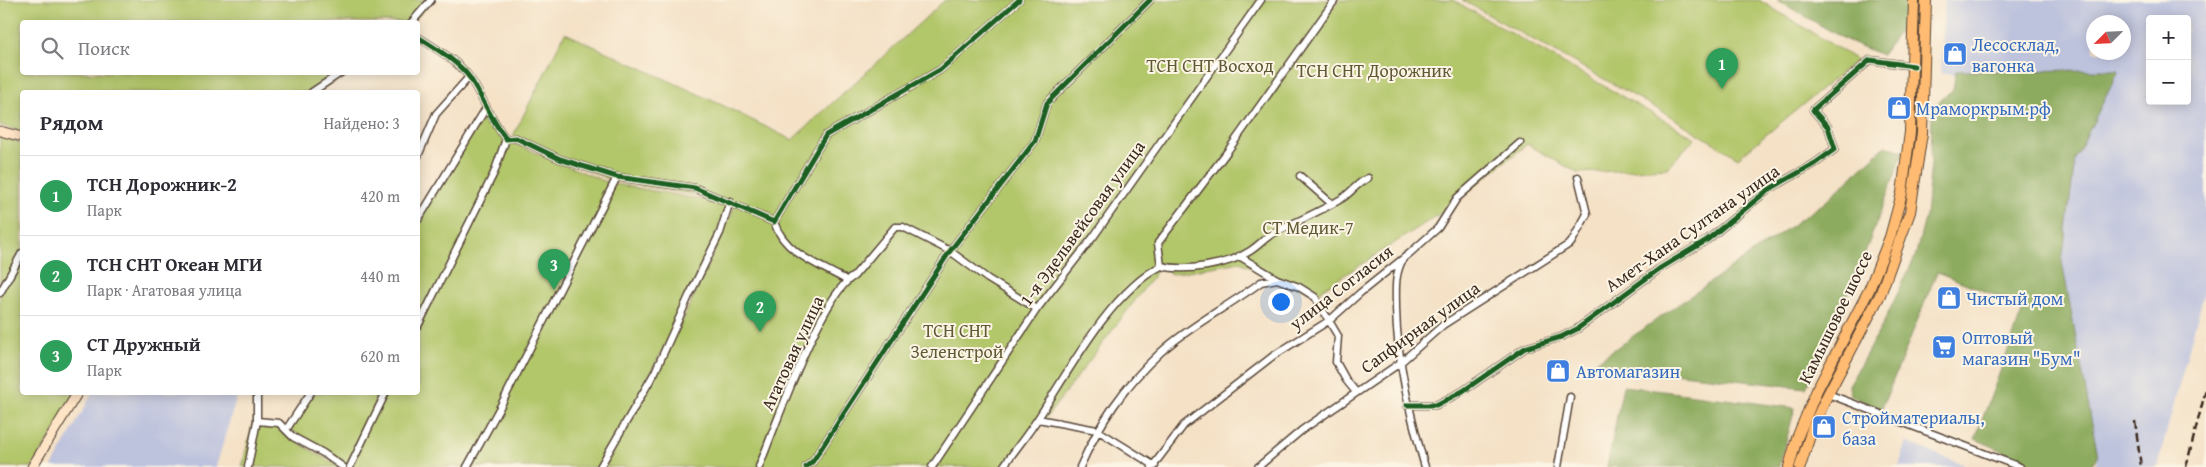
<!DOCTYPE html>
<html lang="ru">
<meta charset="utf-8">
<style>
:root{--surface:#fff;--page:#f7f7f7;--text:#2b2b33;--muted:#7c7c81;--line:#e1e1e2;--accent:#0f766e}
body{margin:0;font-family:"Gentium Book Plus",serif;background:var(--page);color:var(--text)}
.controls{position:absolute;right:15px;top:15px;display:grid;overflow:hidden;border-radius:5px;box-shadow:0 2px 12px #0003}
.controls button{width:45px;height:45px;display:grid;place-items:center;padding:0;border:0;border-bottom:1px solid var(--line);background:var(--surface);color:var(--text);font:25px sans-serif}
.compass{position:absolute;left:2086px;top:15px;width:45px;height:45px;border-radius:50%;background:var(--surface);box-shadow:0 2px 12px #0003;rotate:246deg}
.you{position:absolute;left:1280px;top:301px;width:18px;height:18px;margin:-12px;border:4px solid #fff;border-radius:50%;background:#1a73e8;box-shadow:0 0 0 8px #1a73e833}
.badge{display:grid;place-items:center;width:32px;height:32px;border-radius:50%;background:var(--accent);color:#fff;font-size:16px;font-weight:700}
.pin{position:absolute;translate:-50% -41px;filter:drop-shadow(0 1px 2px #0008)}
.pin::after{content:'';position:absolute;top:26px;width:18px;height:15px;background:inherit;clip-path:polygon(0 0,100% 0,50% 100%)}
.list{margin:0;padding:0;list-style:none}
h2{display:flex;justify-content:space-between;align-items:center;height:65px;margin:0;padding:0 20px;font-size:21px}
h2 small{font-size:16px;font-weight:400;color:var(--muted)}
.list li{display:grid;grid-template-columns:32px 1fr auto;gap:15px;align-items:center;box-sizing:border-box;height:80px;padding:0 20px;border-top:1px solid var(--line)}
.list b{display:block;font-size:19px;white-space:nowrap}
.list p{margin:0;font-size:16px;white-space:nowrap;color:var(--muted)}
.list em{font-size:16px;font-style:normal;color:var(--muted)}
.icon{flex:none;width:28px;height:28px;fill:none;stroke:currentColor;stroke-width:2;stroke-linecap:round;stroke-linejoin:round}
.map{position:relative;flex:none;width:2206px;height:467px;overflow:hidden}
.search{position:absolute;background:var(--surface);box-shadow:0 2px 12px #0003;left:20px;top:20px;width:400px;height:55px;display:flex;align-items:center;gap:12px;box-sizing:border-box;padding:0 18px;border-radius:5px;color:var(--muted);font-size:19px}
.panel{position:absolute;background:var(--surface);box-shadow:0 2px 12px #0003;left:20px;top:90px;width:400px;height:305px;border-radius:5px}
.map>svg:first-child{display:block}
.industrial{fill:#bec3dd;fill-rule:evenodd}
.green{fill:#b2c66a;stroke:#767844}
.forest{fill:#8dab5e;stroke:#646a3e}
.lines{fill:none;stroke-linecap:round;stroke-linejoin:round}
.minor-casing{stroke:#574537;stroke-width:9}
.secondary-casing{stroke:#574537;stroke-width:11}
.primary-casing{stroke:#574537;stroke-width:12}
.minor{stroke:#fff;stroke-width:6}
.secondary{stroke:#ffe4c6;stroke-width:9}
.primary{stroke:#ffbb71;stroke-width:10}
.rail{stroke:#3b2a1e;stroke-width:2.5;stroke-dasharray:8 4;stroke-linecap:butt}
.cycleway-casing{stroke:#fcf5e5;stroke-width:8}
.cycleway{stroke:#1b5e20;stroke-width:5}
.labels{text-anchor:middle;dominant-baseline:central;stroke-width:4;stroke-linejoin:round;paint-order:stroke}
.shop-label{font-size:18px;fill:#366cbe;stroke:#fcf5e5;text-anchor:start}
.park-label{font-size:18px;fill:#5f5935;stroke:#fcf5e5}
.street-label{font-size:18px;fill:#3b2a1e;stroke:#fcf5e5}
</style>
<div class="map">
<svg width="2206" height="467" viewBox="0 0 2206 467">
<rect width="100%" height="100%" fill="#fcf5e5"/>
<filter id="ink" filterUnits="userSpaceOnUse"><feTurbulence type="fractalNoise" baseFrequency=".02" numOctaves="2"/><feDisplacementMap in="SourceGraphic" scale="10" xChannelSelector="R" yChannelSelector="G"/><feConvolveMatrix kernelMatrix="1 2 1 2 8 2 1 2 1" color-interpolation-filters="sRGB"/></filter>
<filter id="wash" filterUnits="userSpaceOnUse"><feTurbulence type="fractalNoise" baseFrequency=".0096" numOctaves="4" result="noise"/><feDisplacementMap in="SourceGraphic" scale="20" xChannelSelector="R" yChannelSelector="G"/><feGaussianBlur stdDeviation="1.12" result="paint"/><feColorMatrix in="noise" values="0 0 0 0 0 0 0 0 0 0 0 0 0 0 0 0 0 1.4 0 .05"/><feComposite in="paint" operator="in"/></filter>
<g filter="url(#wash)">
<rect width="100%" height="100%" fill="#f4e1c6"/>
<path class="industrial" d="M 1944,0 L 2206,0 L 2206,286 L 2157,467 L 2094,467 L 2098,457 L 2062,262 L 2075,159 L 2119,70 L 1941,74 ZM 2150,19 L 2187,19 L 2187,101 L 2150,101 ZM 2094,22 L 2124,22 L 2124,52 L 2094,52 Z
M 93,392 L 238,392 L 238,393 L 216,467 L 52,467 Z
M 1906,442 L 1969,467 L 1899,467 Z"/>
<path class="green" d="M 0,0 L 433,0 L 413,22 L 22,22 L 22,72 L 347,73 L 317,92 L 22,92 L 22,132 L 0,125 Z
M 945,0 L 1335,0 L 1215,173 L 1339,0 L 1453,0 L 1695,138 L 1667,168 L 1578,173 L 1527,144 L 1441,213 L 1315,294 L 1240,262 L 1171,274 L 1161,266 L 1009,467 L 605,467 L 664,361 L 736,204 L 695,195 L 610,180 L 513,136 L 565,33 L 724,106 L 792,140 Z
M 1462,0 L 1759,0 L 1857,60 L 1738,158 L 1665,113 Z
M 486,113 L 510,142 L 609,183 L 727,204 C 695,296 646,382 599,467 L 350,467 L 291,430 L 313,393 L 418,392 L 418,222 Z
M 0,137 L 22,143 L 22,392 L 78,393 L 32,467 L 0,467 Z
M 253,422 L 277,427 L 283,434 L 340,467 L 242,467 Z"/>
<path class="forest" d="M 1777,0 L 1908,0 L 1908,20 L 1882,55 L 1846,40 Z
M 2119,70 L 2075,159 L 2062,262 L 2098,457 L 2089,467 L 2041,467 L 1975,439 L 2024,307 L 1937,272 L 1881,410 L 1850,395 L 1849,385 L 1883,324 L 1915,257 L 1926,215 L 1931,163 L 1932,111 L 1942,98 L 1953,90 L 1956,71 Z
M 1885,146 L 1904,151 L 1861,263 L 1806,388 L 1593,364 L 1824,203 Z
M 1623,386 L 1795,408 L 1779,467 L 1607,467 Z"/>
</g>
<g filter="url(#ink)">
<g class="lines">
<defs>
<path id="minor" d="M 412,22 L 431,0
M 418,37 C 435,48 458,61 470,78 C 483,98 491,120 506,139 L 516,138 L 560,159 L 617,177 L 695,188 L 774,222 L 826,135 L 940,70 L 1019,0
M 312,92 L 342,72
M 418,156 L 436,114 L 469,77
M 1300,176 L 1332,204
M 418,220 L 486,108
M 774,222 C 785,254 818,264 846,280
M 1239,256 L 1277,279 L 1299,287 L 1315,297 L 1338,336 L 1336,362 L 1346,380 L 1355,391
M 1403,259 C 1394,275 1396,290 1396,308 C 1397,363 1410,414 1425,467
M 1161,266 L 1158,243 L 1227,152 L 1335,0
M 1161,266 C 1186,272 1229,265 1250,251 C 1258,246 1264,239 1272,234 C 1295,222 1319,212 1341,199 C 1351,193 1357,183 1368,178
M 0,293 L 22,253
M 418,326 L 494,173 L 506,139
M 1828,394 L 2020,467
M 1407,405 L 1436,405 L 1463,391 L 1525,348 L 1561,337 L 1577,329 L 1659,269 L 1707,240 L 1768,190 L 1814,164 L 1835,149 L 1828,127 L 1813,110 L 1870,60 L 1914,66
M 1038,419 L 1097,430 L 1155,466
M 257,421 L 279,423 L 293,437 L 323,453 L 343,467
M 286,430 L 311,392
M 248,467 L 257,421 L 257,392
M 350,467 L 386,392
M 467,467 L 499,409 L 617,177
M 600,467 L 655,372 L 689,296 L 720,233 L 730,201
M 759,467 C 775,428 821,294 854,276 L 895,227 L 903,227 L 950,251 L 988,279 L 1037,309
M 806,467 L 813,461 L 950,251 L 1035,141 L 1047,103 L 1150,0
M 932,467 L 1037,309 L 1094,236 L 1261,0
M 1003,467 C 1015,450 1028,434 1039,417 C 1070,369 1110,293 1161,266
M 1080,467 C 1100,422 1124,386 1161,352 C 1191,325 1229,306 1261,282 L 1277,279
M 1152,467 L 1184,425 L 1273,356 L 1330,320 L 1360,293 L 1410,253 L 1438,228 L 1457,198 L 1520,143
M 1258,467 L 1302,430 L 1400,363 L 1443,325 L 1571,243 L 1587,214 L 1578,177
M 1558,467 L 1570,397"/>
<path id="secondary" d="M 0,131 L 22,137
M 32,467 L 78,392"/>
<path id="primary" d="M 1789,467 L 1797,438 L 1817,390 L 1869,290 L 1890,237 L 1902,193 L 1910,132 L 1914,0
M 1800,467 L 1813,426 L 1828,394 L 1880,295 L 1910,212 L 1922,133 L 1926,0"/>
</defs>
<use href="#minor" class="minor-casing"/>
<use href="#secondary" class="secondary-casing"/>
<use href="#primary" class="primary-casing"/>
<use href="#minor" class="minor"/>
<use href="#secondary" class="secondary"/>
<use href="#primary" class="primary"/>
<path class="rail" d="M 2135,421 L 2141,467
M 2186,467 L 2206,389"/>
<defs>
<path id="cycleway" d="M 418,37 C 435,48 458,61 470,78 C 483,98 491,120 506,139 L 516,138 L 560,159 L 617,177 L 695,188 L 774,222 L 826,135 L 940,70 L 1019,0
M 1407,405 L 1436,405 L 1463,391 L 1525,348 L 1561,337 L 1577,329 L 1659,269 L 1707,240 L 1768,190 L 1814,164 L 1835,149 L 1828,127 L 1813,110 L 1870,60 L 1914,66
M 806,467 L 813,461 L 950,251 L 1035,141 L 1047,103 L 1150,0"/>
</defs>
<use href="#cycleway" class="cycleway-casing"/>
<use href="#cycleway" class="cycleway"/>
</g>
</g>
<defs>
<symbol id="shop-square" viewBox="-11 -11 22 22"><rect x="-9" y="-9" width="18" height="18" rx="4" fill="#3f7fe0" stroke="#fcf5e5"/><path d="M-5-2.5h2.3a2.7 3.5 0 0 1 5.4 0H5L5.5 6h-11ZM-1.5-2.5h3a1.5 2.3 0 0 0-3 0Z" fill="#fff"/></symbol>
<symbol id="supermarket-square" viewBox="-11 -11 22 22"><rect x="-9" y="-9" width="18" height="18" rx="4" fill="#3f7fe0" stroke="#fcf5e5"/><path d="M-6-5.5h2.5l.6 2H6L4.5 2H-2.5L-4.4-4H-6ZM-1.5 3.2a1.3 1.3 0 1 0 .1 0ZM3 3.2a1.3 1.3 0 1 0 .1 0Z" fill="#fff"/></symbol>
</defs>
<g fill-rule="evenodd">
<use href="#shop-square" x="1941" y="40" width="28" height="28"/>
<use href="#shop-square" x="1885" y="94" width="28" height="28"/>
<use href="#shop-square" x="1935" y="284" width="28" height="28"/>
<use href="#supermarket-square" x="1930" y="333" width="28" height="28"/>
<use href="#shop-square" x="1544" y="357" width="28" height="28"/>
<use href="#shop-square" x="1810" y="413" width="28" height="28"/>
</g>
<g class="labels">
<g class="shop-label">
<text x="1972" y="44">Лесосклад,<tspan x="1972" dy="21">вагонка</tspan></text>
<text x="1916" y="108">Мраморкрым.рф</text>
<text x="1966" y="298">Чистый дом</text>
<text x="1962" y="337">Оптовый<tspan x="1962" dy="21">магазин "Бум"</tspan></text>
<text x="1576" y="371">Автомагазин</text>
<text x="1842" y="417">Стройматериалы,<tspan x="1842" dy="21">база</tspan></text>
</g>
<g class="park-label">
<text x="1210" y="65">ТСН СНТ Восход</text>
<text x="1374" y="70">ТСН СНТ Дорожник</text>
<text x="1308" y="227">СТ Медик-7</text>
<text x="957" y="330">ТСН СНТ<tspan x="957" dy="21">Зеленстрой</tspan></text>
</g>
<g class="street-label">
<text transform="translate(1082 223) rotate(-54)">1-я Эдельвейсовая улица</text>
<text transform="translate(1692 228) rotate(-35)">Амет-Хана Султана улица</text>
<text transform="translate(1341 287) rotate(-38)">улица Согласия</text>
<text transform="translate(1835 317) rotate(-64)">Камышовое шоссе</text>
<text transform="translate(1420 327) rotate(-36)">Сапфирная улица</text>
<text transform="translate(792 353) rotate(-65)">Агатовая улица</text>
</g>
</g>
</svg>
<div class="controls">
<button>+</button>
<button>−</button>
</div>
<svg class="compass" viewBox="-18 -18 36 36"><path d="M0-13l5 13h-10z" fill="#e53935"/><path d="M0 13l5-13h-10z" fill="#7c7c81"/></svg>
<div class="you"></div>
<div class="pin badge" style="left:1722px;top:89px;background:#2e9e5b">1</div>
<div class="pin badge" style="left:760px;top:332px;background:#2e9e5b">2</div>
<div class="pin badge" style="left:554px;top:290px;background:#2e9e5b">3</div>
<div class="search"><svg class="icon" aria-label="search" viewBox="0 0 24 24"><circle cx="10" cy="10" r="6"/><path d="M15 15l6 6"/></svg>Поиск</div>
<section class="panel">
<h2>Рядом<small>Найдено: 3</small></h2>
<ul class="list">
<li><span class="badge" style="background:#2e9e5b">1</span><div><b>ТСН Дорожник-2</b><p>Парк</p></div><em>420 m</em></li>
<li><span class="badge" style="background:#2e9e5b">2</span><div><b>ТСН СНТ Океан МГИ</b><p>Парк · Агатовая улица</p></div><em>440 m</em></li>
<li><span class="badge" style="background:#2e9e5b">3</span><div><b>СТ Дружный</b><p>Парк</p></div><em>620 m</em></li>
</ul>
</section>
</div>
